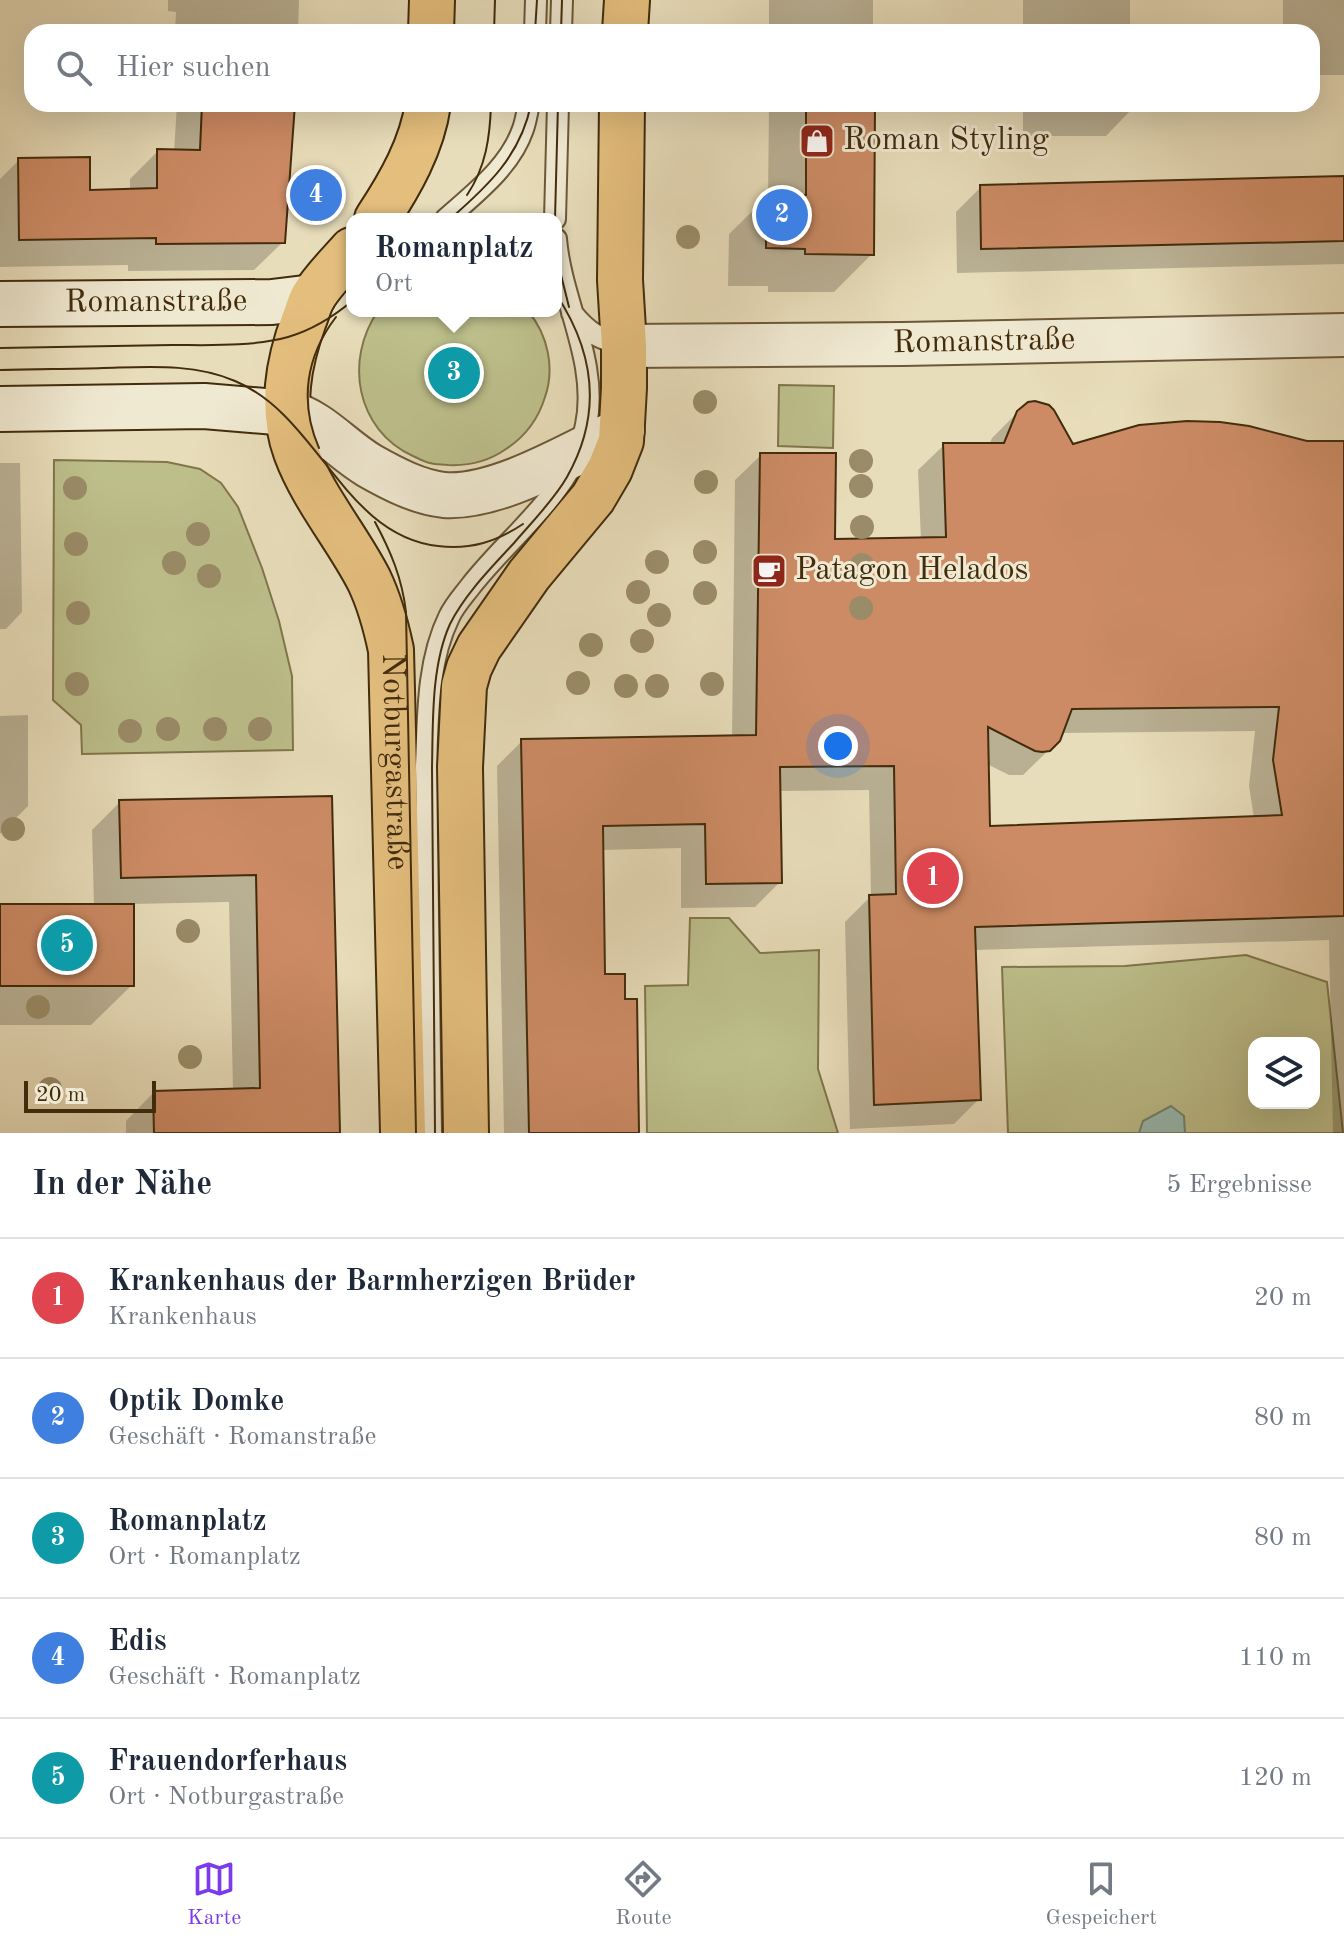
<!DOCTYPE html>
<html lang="de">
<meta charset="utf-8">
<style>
:root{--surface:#fff;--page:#f6f6f7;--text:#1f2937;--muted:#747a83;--line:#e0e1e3;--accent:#7c3aed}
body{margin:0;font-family:"Old Standard TT",serif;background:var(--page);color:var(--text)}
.controls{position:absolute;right:24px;bottom:24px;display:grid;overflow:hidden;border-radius:16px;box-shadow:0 8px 32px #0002}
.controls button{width:72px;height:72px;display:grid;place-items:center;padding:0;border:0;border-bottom:2px solid var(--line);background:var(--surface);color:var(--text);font:40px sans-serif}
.scale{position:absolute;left:24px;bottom:20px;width:132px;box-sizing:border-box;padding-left:8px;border:4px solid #422c0c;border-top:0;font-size:22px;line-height:28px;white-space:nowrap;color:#422c0c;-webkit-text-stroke:6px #f0e9d2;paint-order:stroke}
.you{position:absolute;left:838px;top:746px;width:28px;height:28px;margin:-20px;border:6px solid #fff;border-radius:50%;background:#1a73e8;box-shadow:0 0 0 12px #1a73e833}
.badge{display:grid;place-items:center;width:52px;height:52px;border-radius:50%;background:var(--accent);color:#fff;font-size:26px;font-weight:700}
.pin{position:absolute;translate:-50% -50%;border:4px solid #fff;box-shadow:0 2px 8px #0006}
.popup{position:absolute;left:346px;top:213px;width:216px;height:104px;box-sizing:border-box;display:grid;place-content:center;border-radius:16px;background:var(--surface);filter:drop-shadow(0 2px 6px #0005);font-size:26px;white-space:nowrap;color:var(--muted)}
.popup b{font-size:30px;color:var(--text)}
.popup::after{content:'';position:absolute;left:50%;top:100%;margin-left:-16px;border:16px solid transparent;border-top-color:var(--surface)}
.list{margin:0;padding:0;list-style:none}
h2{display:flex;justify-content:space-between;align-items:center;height:104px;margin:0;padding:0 32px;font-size:34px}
h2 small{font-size:26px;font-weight:400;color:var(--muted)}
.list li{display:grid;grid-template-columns:52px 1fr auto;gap:24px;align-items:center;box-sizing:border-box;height:120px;padding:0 32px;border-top:2px solid var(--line)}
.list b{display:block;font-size:30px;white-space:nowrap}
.list p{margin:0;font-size:26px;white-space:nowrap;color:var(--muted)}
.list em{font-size:26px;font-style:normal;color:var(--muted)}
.icon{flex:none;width:44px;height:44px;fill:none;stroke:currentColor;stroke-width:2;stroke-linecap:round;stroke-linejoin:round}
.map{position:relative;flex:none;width:1344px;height:1133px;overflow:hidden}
.search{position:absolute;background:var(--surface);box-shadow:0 8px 32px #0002;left:24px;right:24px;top:24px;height:88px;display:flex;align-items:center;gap:20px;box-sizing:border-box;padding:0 28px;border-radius:24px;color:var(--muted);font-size:30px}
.sheet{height:704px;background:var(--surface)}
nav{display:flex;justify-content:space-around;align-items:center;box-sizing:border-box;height:112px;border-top:2px solid var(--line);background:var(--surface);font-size:22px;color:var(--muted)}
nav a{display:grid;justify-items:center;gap:4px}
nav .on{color:var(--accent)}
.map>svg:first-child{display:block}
.green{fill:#bdbf8b;stroke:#80764c;stroke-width:2;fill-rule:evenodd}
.water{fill:#97bbb2;stroke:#758270;stroke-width:2}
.shadow{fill:#0003;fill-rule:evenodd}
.building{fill:#cc8b65;stroke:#422c0c;stroke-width:2;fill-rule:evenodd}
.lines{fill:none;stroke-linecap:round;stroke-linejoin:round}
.service-casing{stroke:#6c5838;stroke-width:24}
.minor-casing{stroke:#6c5838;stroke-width:46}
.tertiary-casing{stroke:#6c5838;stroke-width:48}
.secondary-casing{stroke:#422c0c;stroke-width:48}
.primary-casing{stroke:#422c0c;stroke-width:48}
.service{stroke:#f0e9d2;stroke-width:20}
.minor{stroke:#f0e9d2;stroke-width:42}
.tertiary{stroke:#f0e9d2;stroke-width:44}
.secondary{stroke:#f0e9d2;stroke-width:44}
.primary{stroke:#e4be7d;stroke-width:44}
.tram{stroke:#422c0c;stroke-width:2}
.tree{fill:#9a8c68}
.labels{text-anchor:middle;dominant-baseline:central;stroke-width:6;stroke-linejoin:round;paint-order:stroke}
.poi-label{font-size:32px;fill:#422c0c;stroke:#f0e9d2;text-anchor:start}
.street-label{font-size:32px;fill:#422c0c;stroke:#f0e9d2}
</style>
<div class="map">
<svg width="1344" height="1133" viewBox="0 0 1344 1133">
<rect width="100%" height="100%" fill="#e8ddba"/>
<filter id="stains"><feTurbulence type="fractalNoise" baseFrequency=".0025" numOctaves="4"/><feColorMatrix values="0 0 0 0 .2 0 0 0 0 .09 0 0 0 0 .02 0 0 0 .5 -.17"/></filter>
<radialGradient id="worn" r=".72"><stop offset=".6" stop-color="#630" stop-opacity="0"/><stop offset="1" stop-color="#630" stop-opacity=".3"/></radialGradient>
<path class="green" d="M 378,311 L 528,311 C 548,335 555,368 545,397 C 538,420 526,436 506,449 C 489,461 469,466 448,465 C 443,464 436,465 430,463 C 424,462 418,458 413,456 C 356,430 344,360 378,311 Z
M 779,385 L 834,386 L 833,448 L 778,446 Z
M 54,460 L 167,462 L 200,469 L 221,483 L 238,507 L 262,568 L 279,621 L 292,676 L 293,750 L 82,754 L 81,725 L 53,700 Z
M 690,918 L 729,918 L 760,953 L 819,950 L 818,1069 L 838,1133 L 647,1133 L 645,986 L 688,985 Z
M 1246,955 L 1327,982 L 1343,1133 L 1008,1133 L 1002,967 L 1125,966 ZM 1254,1043 L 1314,1043 L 1314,1103 L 1254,1103 Z"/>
<path class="water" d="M 1171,1106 L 1184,1116 L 1185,1133 L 1139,1133 L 1143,1121 Z"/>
<path class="shadow" d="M 168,0 L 299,0 L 298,32 L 175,32 L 176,12 L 168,11 Z
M 769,0 L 873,0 L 873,32 L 769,32 Z
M 1023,0 L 1130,0 L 1130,32 L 1023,32 Z
M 1283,0 L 1344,0 L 1344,75 L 1312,75 L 1312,32 L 1283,32 Z
M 177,104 L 293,104 L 283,242 L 254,270 L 128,271 L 128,265 L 0,267 L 0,179 L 19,160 L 89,192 L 130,191 L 130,179 L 158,151 L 174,152 Z
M 769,104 L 873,104 L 872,254 L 834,292 L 768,292 L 768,286 L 728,286 L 729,234 L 768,196 Z
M 1023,104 L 1130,104 L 1130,111 L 1106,136 L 1023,136 Z
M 1344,178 L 1344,264 L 957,273 L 956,212 L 981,187 Z
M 1018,412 L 1072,446 L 1344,443 L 1344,1133 L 1333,1133 L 1329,940 L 974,950 L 979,1099 L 954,1124 L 850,1129 L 845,922 L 871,896 L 869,790 L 779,791 L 780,882 L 755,907 L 681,908 L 681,848 L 601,850 L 603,976 L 623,1001 L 637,1133 L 504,1133 L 497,766 L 522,741 L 732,737 L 735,480 L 761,455 L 833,541 L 921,540 L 918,470 L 944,445 L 989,445 L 992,438 ZM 1255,731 L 1249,786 L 1254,818 L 988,828 L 987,764 L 1009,775 L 1023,775 L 1059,740 L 1061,733 Z
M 0,463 L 20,463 L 22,612 L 6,629 L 0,629 Z
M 28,715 L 28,806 L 0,834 L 0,716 Z
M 330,798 L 338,1133 L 126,1133 L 126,1121 L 153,1093 L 233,1091 L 229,902 L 132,904 L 132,985 L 91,1025 L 0,1025 L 0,906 L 94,906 L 92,830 L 120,802 Z"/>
<path class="building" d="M 202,104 L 295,104 L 285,243 L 156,244 L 156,238 L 19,240 L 18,158 L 90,157 L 90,190 L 157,188 L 157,149 L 200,150 Z
M 806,104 L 875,104 L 874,255 L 805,254 L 805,249 L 766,248 L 766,194 L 806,195 Z
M 1344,176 L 1344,241 L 981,249 L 980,185 Z
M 1035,401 L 1049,405 L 1054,410 L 1073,444 L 1139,425 L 1187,421 L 1220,422 L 1249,426 L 1307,441 L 1344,441 L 1344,916 L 975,927 L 981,1100 L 874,1105 L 869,895 L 896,894 L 894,766 L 780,767 L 782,883 L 706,884 L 705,824 L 603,826 L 605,974 L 625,974 L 625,999 L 637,999 L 639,1133 L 529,1133 L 521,739 L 756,735 L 760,453 L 836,453 L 835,539 L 946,537 L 943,443 L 1004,443 L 1017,411 L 1028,402 ZM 1279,707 L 1273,760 L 1282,815 L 990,826 L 988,727 L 1035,751 L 1042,752 L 1050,751 L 1060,741 L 1072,709 Z
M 332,796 L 340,1133 L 154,1133 L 153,1091 L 260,1088 L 256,875 L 121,878 L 119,800 Z
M 0,904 L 134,904 L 134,986 L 0,986 Z"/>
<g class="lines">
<defs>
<path id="service" d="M 535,32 L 536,0
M 561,32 L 562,0
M 446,219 C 475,193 510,167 523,129 C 526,121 527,112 529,104
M 555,219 L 558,104
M 572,313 C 589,334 599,338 624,346
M 431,1133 L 426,766 C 428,717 427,662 449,617 C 454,606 463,596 470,587 C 510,535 573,492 586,425 C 599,362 561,301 556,239"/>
<g id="minor">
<path id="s1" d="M 624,346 L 903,344 L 1344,335"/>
</g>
<path id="tertiary" d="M 288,413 C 321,422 341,449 370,466 C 393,479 418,492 444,495 C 498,499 573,453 622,430"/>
<g id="secondary">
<path id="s2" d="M 0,304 L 272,302 L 313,297"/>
<path d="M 0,409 L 204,406 L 288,413"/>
</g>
<g id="primary">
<path d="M 431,32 L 432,0"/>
<path d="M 625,32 L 627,0"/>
<path d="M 377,219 C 400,184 422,146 428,104"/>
<path id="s3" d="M 352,250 C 339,265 323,280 313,297 C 309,304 307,313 304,320 C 288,363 280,408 296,452 C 313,498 347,537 369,580 C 380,603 386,626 391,650 L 403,1133"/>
<path d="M 466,1133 L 460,767 L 464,686 L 469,668 L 479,647 L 529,575 L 593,498 L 610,469 L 621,441 L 624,388 L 624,346 L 620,280 L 622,104"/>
</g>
</defs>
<use href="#service" class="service-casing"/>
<use href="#minor" class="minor-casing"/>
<use href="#tertiary" class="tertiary-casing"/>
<use href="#secondary" class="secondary-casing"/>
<use href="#primary" class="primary-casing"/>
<use href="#service" class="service"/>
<use href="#minor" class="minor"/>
<use href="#tertiary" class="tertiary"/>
<use href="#secondary" class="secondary"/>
<use href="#primary" class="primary"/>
<path class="tram" d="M 494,32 L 495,0
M 535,32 L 537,0
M 561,32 L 562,0
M 467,195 C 486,167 490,137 491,104
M 450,219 C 488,186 521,155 531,104
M 555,219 L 558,104
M 556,239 L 561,275 L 569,307
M 0,348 C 57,347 115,346 172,345 C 210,345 251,347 288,337 C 312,330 333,317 352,301
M 0,370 C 34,369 69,369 103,368 C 147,367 194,363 235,381 C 319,416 343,535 438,546 C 470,550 496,542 523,524
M 319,448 C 299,402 306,356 336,317
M 375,522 C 391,552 402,578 406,612 L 416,1133
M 435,1133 L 432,768 C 433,723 431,666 450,624 C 465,594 491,568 514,543 C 531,523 554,500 567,477 C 602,415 595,353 556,294"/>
</g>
<g class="tree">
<circle cx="688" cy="237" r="12"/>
<circle cx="705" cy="402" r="12"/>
<circle cx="861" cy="461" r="12"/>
<circle cx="706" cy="482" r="12"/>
<circle cx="861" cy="486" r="12"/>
<circle cx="75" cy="488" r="12"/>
<circle cx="862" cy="527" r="12"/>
<circle cx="198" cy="534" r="12"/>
<circle cx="76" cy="544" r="12"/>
<circle cx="705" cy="552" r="12"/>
<circle cx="657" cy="562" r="12"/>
<circle cx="174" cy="563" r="12"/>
<circle cx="862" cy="565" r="12"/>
<circle cx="209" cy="576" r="12"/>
<circle cx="638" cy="592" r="12"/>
<circle cx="705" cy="593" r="12"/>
<circle cx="861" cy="608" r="12"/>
<circle cx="78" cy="613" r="12"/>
<circle cx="659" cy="615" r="12"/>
<circle cx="642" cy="641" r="12"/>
<circle cx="591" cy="645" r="12"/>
<circle cx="578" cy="683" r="12"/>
<circle cx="77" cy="684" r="12"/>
<circle cx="712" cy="684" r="12"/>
<circle cx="626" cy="686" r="12"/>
<circle cx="657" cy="686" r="12"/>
<circle cx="168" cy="729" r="12"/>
<circle cx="215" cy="729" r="12"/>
<circle cx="260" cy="729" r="12"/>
<circle cx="130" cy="731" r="12"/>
<circle cx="13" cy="829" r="12"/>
<circle cx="188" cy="931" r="12"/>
<circle cx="38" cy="1007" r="12"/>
<circle cx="190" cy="1057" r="12"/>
<circle cx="50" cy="1089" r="12"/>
</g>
<defs>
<symbol id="shop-square" viewBox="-11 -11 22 22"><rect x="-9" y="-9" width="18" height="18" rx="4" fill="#8f2418" stroke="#f0e9d2"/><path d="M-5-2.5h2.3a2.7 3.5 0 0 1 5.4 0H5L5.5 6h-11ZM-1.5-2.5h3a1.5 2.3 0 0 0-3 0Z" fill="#fff"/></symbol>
<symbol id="cafe-square" viewBox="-11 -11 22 22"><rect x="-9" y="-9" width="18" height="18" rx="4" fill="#8f2418" stroke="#f0e9d2"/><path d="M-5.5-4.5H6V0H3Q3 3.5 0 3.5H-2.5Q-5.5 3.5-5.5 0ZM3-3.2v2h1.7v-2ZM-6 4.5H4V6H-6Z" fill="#fff"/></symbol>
</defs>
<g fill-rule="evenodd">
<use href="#shop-square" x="797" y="121" width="40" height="40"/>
<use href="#cafe-square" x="749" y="551" width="40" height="40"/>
</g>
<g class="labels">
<g class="poi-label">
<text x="843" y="141">Roman Styling</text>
<text x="795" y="571">Patagon Helados</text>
</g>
<g class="street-label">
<text stroke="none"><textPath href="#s2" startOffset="156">Romanstraße</textPath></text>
<text stroke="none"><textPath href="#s1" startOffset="360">Romanstraße</textPath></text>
<text stroke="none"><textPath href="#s3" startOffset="554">Notburgastraße</textPath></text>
</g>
</g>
<rect width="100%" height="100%" filter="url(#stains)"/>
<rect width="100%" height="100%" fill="url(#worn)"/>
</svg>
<div class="controls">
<button><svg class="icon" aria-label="layers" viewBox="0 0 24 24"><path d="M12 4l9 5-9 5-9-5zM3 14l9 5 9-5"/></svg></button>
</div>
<div class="scale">20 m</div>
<div class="you"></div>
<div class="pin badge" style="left:933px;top:878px;background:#e0444e">1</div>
<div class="pin badge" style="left:782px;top:215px;background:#3f7fe0">2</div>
<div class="pin badge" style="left:454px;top:373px;background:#0f9aa8">3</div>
<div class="popup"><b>Romanplatz</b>Ort</div>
<div class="pin badge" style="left:316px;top:195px;background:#3f7fe0">4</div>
<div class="pin badge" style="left:67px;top:945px;background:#0f9aa8">5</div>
<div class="search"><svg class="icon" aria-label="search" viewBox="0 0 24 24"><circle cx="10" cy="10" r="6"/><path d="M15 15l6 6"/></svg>Hier suchen</div>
</div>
<section class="sheet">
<h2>In der Nähe<small>5 Ergebnisse</small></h2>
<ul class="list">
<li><span class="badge" style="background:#e0444e">1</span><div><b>Krankenhaus der Barmherzigen Brüder</b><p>Krankenhaus</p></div><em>20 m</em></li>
<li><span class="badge" style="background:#3f7fe0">2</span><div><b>Optik Domke</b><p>Geschäft · Romanstraße</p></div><em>80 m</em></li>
<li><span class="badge" style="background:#0f9aa8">3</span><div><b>Romanplatz</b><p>Ort · Romanplatz</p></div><em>80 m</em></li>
<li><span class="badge" style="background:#3f7fe0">4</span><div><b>Edis</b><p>Geschäft · Romanplatz</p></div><em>110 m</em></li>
<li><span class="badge" style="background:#0f9aa8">5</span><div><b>Frauendorferhaus</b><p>Ort · Notburgastraße</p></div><em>120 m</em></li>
</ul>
</section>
<nav>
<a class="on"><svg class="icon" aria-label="map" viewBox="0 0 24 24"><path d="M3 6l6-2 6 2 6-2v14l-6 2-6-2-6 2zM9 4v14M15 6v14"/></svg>Karte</a>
<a><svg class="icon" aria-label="directions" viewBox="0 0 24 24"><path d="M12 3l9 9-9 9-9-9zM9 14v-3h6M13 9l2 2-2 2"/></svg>Route</a>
<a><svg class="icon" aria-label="saved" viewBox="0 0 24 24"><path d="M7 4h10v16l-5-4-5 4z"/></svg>Gespeichert</a>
</nav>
